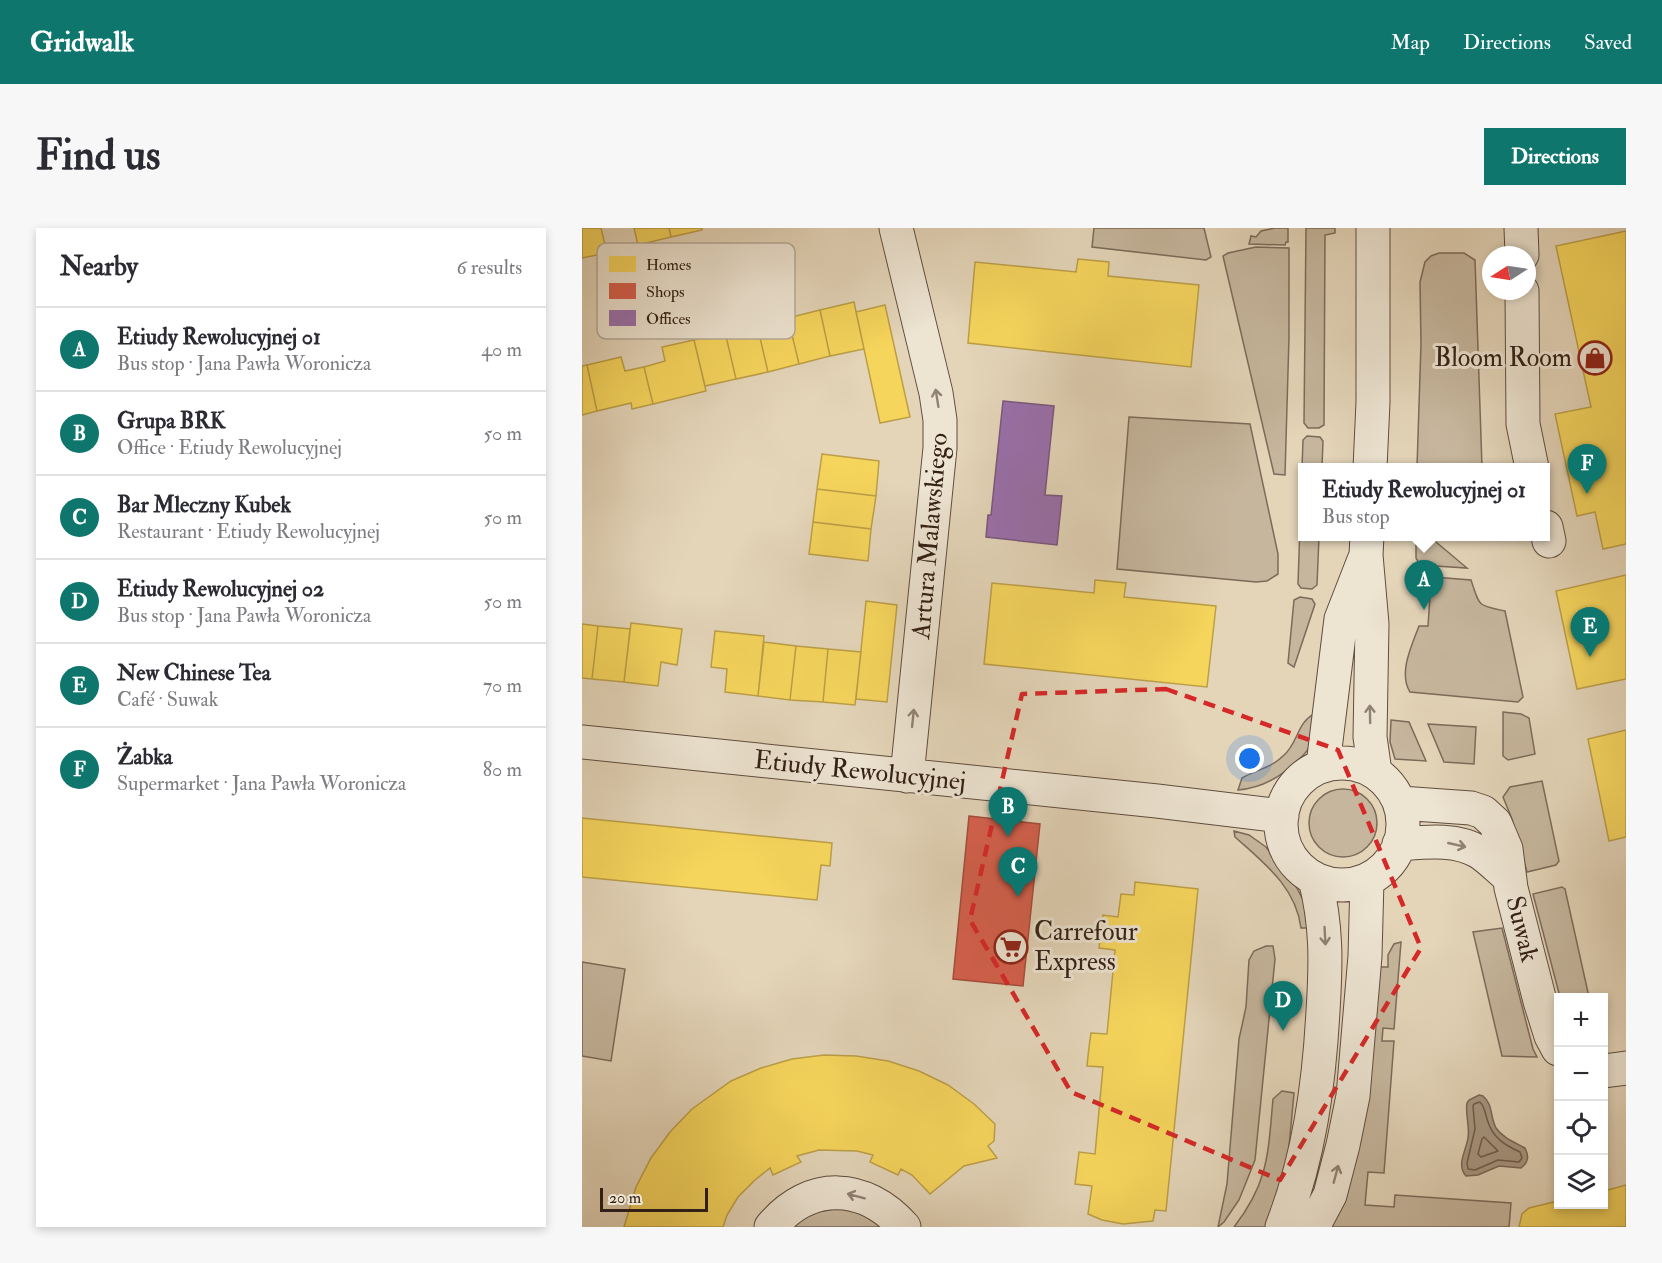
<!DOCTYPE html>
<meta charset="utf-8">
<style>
:root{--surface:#fff;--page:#f7f7f7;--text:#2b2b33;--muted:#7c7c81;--line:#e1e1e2;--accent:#0f766e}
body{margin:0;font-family:"IM FELL Double Pica",serif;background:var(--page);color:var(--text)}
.controls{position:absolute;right:18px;bottom:18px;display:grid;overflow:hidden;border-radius:0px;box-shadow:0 3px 9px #0003}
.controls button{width:54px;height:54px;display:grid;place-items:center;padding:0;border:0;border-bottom:2px solid var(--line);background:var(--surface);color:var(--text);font:30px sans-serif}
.compass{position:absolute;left:900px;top:18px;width:54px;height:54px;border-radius:50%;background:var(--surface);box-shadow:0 3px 9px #0003;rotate:258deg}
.scale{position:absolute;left:18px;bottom:15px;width:108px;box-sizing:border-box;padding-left:6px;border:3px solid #332016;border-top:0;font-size:16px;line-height:21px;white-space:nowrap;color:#332016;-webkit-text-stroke:4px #ede4d2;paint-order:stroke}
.you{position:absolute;left:668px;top:531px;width:21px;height:21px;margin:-15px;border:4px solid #fff;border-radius:50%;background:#1a73e8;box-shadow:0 0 0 9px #1a73e833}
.badge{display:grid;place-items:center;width:39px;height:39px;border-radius:50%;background:var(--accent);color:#fff;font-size:20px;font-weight:700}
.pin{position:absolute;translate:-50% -50px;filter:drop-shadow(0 2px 3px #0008)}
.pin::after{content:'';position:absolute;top:32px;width:21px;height:18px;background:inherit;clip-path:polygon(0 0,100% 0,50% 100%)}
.popup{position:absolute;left:716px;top:235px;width:252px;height:78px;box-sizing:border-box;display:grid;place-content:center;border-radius:0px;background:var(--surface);filter:drop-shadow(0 2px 4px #0005);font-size:20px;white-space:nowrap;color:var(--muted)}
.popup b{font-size:22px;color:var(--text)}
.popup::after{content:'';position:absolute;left:50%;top:100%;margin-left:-12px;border:12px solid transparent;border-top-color:var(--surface)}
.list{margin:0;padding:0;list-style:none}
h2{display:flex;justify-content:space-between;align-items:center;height:78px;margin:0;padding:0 24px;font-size:26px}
h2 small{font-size:20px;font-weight:400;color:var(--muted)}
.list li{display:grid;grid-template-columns:39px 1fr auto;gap:18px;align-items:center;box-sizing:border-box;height:84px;padding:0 24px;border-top:2px solid var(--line)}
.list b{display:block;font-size:22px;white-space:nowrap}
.list p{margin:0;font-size:20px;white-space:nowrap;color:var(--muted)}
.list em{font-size:20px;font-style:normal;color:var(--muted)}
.icon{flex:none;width:33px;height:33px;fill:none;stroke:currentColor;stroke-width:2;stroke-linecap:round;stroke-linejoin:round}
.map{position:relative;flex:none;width:1044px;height:999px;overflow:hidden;border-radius:0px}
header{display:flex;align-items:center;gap:36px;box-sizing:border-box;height:84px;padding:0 30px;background:var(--accent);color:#fff}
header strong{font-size:28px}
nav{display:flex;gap:33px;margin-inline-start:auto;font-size:21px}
.intro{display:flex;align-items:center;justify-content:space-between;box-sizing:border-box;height:144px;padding:0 36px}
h1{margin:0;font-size:42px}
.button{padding:15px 27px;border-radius:0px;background:var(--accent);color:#fff;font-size:21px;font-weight:700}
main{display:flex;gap:36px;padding:0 36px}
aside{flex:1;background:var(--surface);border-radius:0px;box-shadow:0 3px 9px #0003}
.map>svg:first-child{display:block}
.green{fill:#c6b69d;stroke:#7c6b5a;stroke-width:1.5}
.water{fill:#a89782;stroke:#796757;stroke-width:1.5}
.homes{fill:#f6d55c;stroke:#bc9f47;stroke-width:1.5}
.shops{fill:#d6604d;stroke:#a54d3c;stroke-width:1.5}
.offices{fill:#9970ab;stroke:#7a587e;stroke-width:1.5}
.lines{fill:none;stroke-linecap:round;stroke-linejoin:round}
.shore{stroke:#6e5c4c;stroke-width:1.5}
.minor-casing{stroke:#5f4d3f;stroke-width:35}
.minor{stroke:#ede4d2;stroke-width:33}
.oneway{stroke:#908274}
.marked{fill:none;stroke:#d62828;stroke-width:4.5;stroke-dasharray:12 8;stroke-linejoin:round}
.labels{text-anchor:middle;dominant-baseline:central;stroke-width:6;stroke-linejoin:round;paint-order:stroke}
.poi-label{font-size:26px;fill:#332016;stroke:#ede4d2;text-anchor:end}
.street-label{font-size:26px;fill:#332016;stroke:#ede4d2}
.key{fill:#ede4d2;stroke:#b5a99a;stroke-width:1.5}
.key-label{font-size:16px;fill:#332016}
</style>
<header>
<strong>Gridwalk</strong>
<nav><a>Map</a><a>Directions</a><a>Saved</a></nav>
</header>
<div class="intro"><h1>Find us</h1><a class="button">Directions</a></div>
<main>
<aside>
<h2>Nearby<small>6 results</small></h2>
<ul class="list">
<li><span class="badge">A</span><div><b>Etiudy Rewolucyjnej 01</b><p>Bus stop · Jana Pawła Woronicza</p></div><em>40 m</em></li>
<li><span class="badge">B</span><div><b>Grupa BRK</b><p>Office · Etiudy Rewolucyjnej</p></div><em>50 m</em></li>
<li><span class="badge">C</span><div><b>Bar Mleczny Kubek</b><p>Restaurant · Etiudy Rewolucyjnej</p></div><em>50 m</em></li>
<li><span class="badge">D</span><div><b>Etiudy Rewolucyjnej 02</b><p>Bus stop · Jana Pawła Woronicza</p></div><em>50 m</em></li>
<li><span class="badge">E</span><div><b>New Chinese Tea</b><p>Café · Suwak</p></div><em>70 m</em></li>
<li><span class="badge">F</span><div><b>Żabka</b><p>Supermarket · Jana Pawła Woronicza</p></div><em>80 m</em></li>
</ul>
</aside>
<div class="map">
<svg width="1044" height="999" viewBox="0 0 1044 999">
<rect width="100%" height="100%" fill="#e4d5b9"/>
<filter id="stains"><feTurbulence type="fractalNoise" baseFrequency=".00333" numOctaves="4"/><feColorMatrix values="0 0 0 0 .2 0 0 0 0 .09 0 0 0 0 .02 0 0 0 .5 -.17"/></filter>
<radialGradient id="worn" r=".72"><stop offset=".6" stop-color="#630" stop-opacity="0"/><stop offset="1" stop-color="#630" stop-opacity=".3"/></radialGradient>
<path class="green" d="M 512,0 L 622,0 L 629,29 L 624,32 L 510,19 Z
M 693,0 L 706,0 L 706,14 L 704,14 L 703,17 L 667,16 L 669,8 L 674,9 L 679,3 Z
M 724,0 L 753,0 L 753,5 L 743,7 L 742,197 L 737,200 L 726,200 L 722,195 Z
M 674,19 L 707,20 L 707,109 L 703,247 L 692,246 L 641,28 L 646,25 Z
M 857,25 L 882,25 L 893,32 L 900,239 L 835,239 L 839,116 L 838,54 L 843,34 L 849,28 Z
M 547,189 L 668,196 L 696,326 L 696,346 L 685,353 L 674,354 L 535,341 Z
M 725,208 L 738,209 L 741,213 L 740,239 L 720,240 L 720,308 L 737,309 L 735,357 L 730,361 L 719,360 L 716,356 L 721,212 Z
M 834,309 L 848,309 L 885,340 L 838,337 L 834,330 Z
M 838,348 L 889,352 C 898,379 895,377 923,383 L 941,469 L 936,474 L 828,464 C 816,445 830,417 837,398 L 846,398 L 848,368 L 838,367 L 834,352 Z
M 718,369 L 730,371 L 733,376 L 712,439 L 706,435 L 712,372 Z
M 921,484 L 939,486 L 947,490 L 953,526 L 926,532 L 921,528 Z
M 734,485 C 733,494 733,506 730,514 C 727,522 721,528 715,533 C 698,550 680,560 656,562 L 660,550 C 674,542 689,540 701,528 C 717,515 714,494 734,485 Z
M 809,492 L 827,494 L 844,533 L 813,531 L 808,514 Z
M 846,496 L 894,499 L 892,536 L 862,534 Z
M 960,553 L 977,633 L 974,637 L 945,644 L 930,591 L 921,569 L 928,559 Z
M727 595a34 34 0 1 1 68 0a34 34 0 1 1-68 0Z
M 652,603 L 667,607 L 684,619 L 715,660 L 722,674 L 727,700 L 719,700 C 714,659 682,635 653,609 Z
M 980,659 L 983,661 L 1007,769 L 978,769 L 951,666 Z
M 920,700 L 951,821 L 955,829 L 920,828 L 891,704 Z
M 819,714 L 812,801 L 801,800 L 800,813 L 812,813 L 802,945 L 786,944 L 783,977 L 812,979 L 813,967 L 929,975 L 927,999 L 745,999 L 791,739 L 806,739 L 806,727 L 812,716 Z
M 684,718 L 691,718 L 693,731 L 673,932 L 657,972 L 642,994 L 636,999 L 645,956 L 657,811 L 664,779 L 667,732 L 672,723 Z
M 0,734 L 43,741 L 29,833 L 0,828 Z
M 700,863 L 712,865 L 706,929 L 685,999 L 652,999 C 687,954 686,925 691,871 Z
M 257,980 L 275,983 L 300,999 L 209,999 L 225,986 Z"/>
<path class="water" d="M 897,867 L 901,868 C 911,876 908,889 914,900 C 921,910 932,914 943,920 C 947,928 947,934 939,940 L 917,938 L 896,947 L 884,948 C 874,937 884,923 886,910 C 888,898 883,886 885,875 L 887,872 Z"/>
<path class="homes" d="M 0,0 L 19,0 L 25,25 L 0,30 Z
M 52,0 L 87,0 L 89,9 L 56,17 Z
M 87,0 L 120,0 L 120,2 L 89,9 Z
M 1044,3 L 1044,316 L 1021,321 L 1013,284 L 995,288 L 973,186 L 1009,179 L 974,18 Z
M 496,31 L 527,34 L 526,48 L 617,57 L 609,139 L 386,115 L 393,34 L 494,44 Z
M 272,74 L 282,121 L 248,128 L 238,82 Z
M 303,77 L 328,189 L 298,195 L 274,84 Z
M 238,82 L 248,128 L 217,136 L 206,90 Z
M 206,90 L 217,136 L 186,144 L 175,97 Z
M 175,97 L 186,144 L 154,151 L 143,104 Z
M 143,104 L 154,151 L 123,158 L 112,112 Z
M 112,112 L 124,163 L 71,176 L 62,139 L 83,133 L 80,119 Z
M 39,129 L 43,143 L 62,139 L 71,176 L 50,181 L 49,175 L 15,183 L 5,137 Z
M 5,137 L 15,183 L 0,187 L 0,138 Z
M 240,226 L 297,233 L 294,268 L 235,261 Z
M 235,261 L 294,268 L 289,301 L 231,294 Z
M 231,294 L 289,301 L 286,333 L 227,326 Z
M 1044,347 L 1044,451 L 995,461 L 974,363 Z
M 513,352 L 544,355 L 542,369 L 634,378 L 625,459 L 402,436 L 410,355 L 512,365 Z
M 284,373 L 315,377 L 305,474 L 274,471 Z
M 49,395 L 100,401 L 95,437 L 79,434 L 76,458 L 42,454 Z
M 0,396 L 16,398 L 10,451 L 0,450 Z
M 16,398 L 48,401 L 42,454 L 10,451 Z
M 133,403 L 182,408 L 176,468 L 143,464 L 145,441 L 129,439 Z
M 182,414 L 214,418 L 208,472 L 176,468 Z
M 214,418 L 246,421 L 241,474 L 208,472 Z
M 246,421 L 279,424 L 273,477 L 241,474 Z
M 1044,502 L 1044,609 L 1027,613 L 1006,511 Z
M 0,590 L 250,615 L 248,638 L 239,637 L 235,672 L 0,649 Z
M 553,654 L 616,661 L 584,983 L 573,982 L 571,993 L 541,996 L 520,992 L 506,986 L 510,958 L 493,956 L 497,924 L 513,926 L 521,839 L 505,838 L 507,819 L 509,805 L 525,806 L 533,722 L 517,720 L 521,687 L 536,689 L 539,666 L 552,667 Z
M 242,827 L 274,828 L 306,833 L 337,843 L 366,857 L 392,876 L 413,896 L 412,913 L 406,918 L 415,930 L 382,938 L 348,966 L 330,947 L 319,941 L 316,947 L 288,934 L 291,927 L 275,923 L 237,922 L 215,928 L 219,934 L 191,947 L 188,940 L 173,952 L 156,969 L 145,987 L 141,999 L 42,999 L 54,959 L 69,930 L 88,904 L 110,881 L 149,853 L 179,840 L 210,831 Z
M 1044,957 L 1044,999 L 937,999 L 940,986 L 947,980 L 976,973 L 976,976 L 1022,976 L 1022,963 Z"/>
<path class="shops" d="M 387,588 L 458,596 L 441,758 L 371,751 Z"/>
<path class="offices" d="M 421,173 L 472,178 L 463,267 L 480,268 L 475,317 L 404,309 L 406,287 L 409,287 Z"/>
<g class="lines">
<path class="shore" d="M 898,874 C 903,879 903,885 905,891 C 910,909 922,917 938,924 L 940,930 L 937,934 L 916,932 L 893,942 L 886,941 L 885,935 L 893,901 L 891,878 L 892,876 Z
M 902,909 L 916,923 L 899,929 L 896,926 L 900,911 Z"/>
<defs>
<path id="minor" d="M 314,0 L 354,165 L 358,192 L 358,220 L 325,548
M 939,0 L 940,27
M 940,63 L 941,196 L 950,240
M 788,240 L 791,174 L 791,0
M 964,299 L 967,313
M 785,308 L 784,327 L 790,396 L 788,509 L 793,544
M 0,514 L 575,573 L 700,588
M699 596a61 61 0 1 1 122 0a61 61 0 1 1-122 0Z
M 741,537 L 759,391 L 782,332
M 818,575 L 889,580 L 901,584 L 913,595 L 924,621 L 929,660 L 958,773 L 969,808 L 976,821
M 817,616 C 843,614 874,610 897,624 C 908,631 917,641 927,649
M 1022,843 L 1044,840
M 189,999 C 228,952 283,955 322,999
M 700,999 C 727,930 737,857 741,783 C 744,736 745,697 733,651
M 731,999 L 748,967 L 761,917 L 771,868 L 783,728 L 785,652"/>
</defs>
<use href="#minor" class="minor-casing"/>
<use href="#minor" class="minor"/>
</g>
<defs><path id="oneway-shaft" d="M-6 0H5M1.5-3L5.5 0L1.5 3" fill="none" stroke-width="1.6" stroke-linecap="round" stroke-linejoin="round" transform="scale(1.5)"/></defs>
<g class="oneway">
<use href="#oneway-shaft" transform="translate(355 170) rotate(-99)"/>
<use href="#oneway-shaft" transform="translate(788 486) rotate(-91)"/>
<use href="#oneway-shaft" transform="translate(331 490) rotate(-84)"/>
<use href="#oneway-shaft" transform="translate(875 617) rotate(13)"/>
<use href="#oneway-shaft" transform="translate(743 708) rotate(87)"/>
<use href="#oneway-shaft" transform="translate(754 946) rotate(-75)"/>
<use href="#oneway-shaft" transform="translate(274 968) rotate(-165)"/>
</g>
<path class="marked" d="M 584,461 L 756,522 L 839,720 L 698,952 L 489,864 L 388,692 L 440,466 Z"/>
<defs>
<symbol id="shop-ring" viewBox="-11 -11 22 22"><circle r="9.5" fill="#ede4d2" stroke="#8f2418" stroke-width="1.5"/><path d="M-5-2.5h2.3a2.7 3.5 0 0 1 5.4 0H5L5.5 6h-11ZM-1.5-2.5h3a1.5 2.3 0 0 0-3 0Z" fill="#8f2418"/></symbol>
<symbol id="supermarket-ring" viewBox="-11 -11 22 22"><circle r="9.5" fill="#ede4d2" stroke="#8f2418" stroke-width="1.5"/><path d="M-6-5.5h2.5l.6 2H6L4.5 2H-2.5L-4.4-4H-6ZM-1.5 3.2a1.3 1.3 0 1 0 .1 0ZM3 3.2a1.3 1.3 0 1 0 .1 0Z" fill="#8f2418"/></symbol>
</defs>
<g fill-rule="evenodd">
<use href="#shop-ring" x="994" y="111" width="38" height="38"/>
<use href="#supermarket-ring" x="410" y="700" width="38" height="38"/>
</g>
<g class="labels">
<g class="poi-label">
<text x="990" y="130">Bloom Room</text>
<text x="452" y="704" text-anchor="start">Carrefour<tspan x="452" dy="30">Express</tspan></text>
</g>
<g class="street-label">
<text transform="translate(348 308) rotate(-85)">Artura Malawskiego</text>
<text transform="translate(278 543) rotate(6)">Etiudy Rewolucyjnej</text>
<text transform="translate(940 701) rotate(76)">Suwak</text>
</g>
</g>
<rect x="15" y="15" width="198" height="96" rx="9" class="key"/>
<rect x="27" y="28" width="27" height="16" fill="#f6d55c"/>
<rect x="27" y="55" width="27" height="16" fill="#d6604d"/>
<rect x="27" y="82" width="27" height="16" fill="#9970ab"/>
<g class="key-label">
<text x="64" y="42">Homes</text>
<text x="64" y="69">Shops</text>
<text x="64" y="96">Offices</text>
</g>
<rect width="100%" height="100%" filter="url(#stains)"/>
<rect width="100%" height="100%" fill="url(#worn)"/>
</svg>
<div class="controls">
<button>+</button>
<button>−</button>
<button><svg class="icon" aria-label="locate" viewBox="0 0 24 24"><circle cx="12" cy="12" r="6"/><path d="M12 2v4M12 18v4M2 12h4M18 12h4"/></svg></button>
<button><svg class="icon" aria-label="layers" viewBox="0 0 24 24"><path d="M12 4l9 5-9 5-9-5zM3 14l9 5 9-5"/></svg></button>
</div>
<svg class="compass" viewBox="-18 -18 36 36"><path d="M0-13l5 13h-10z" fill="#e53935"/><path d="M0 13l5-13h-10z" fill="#7c7c81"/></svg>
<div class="scale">20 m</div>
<div class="you"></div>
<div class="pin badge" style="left:842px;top:382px">A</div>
<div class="popup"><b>Etiudy Rewolucyjnej 01</b>Bus stop</div>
<div class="pin badge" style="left:426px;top:609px">B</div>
<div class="pin badge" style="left:436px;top:669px">C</div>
<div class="pin badge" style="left:701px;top:803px">D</div>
<div class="pin badge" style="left:1008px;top:429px">E</div>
<div class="pin badge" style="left:1005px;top:266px">F</div>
</div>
</main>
